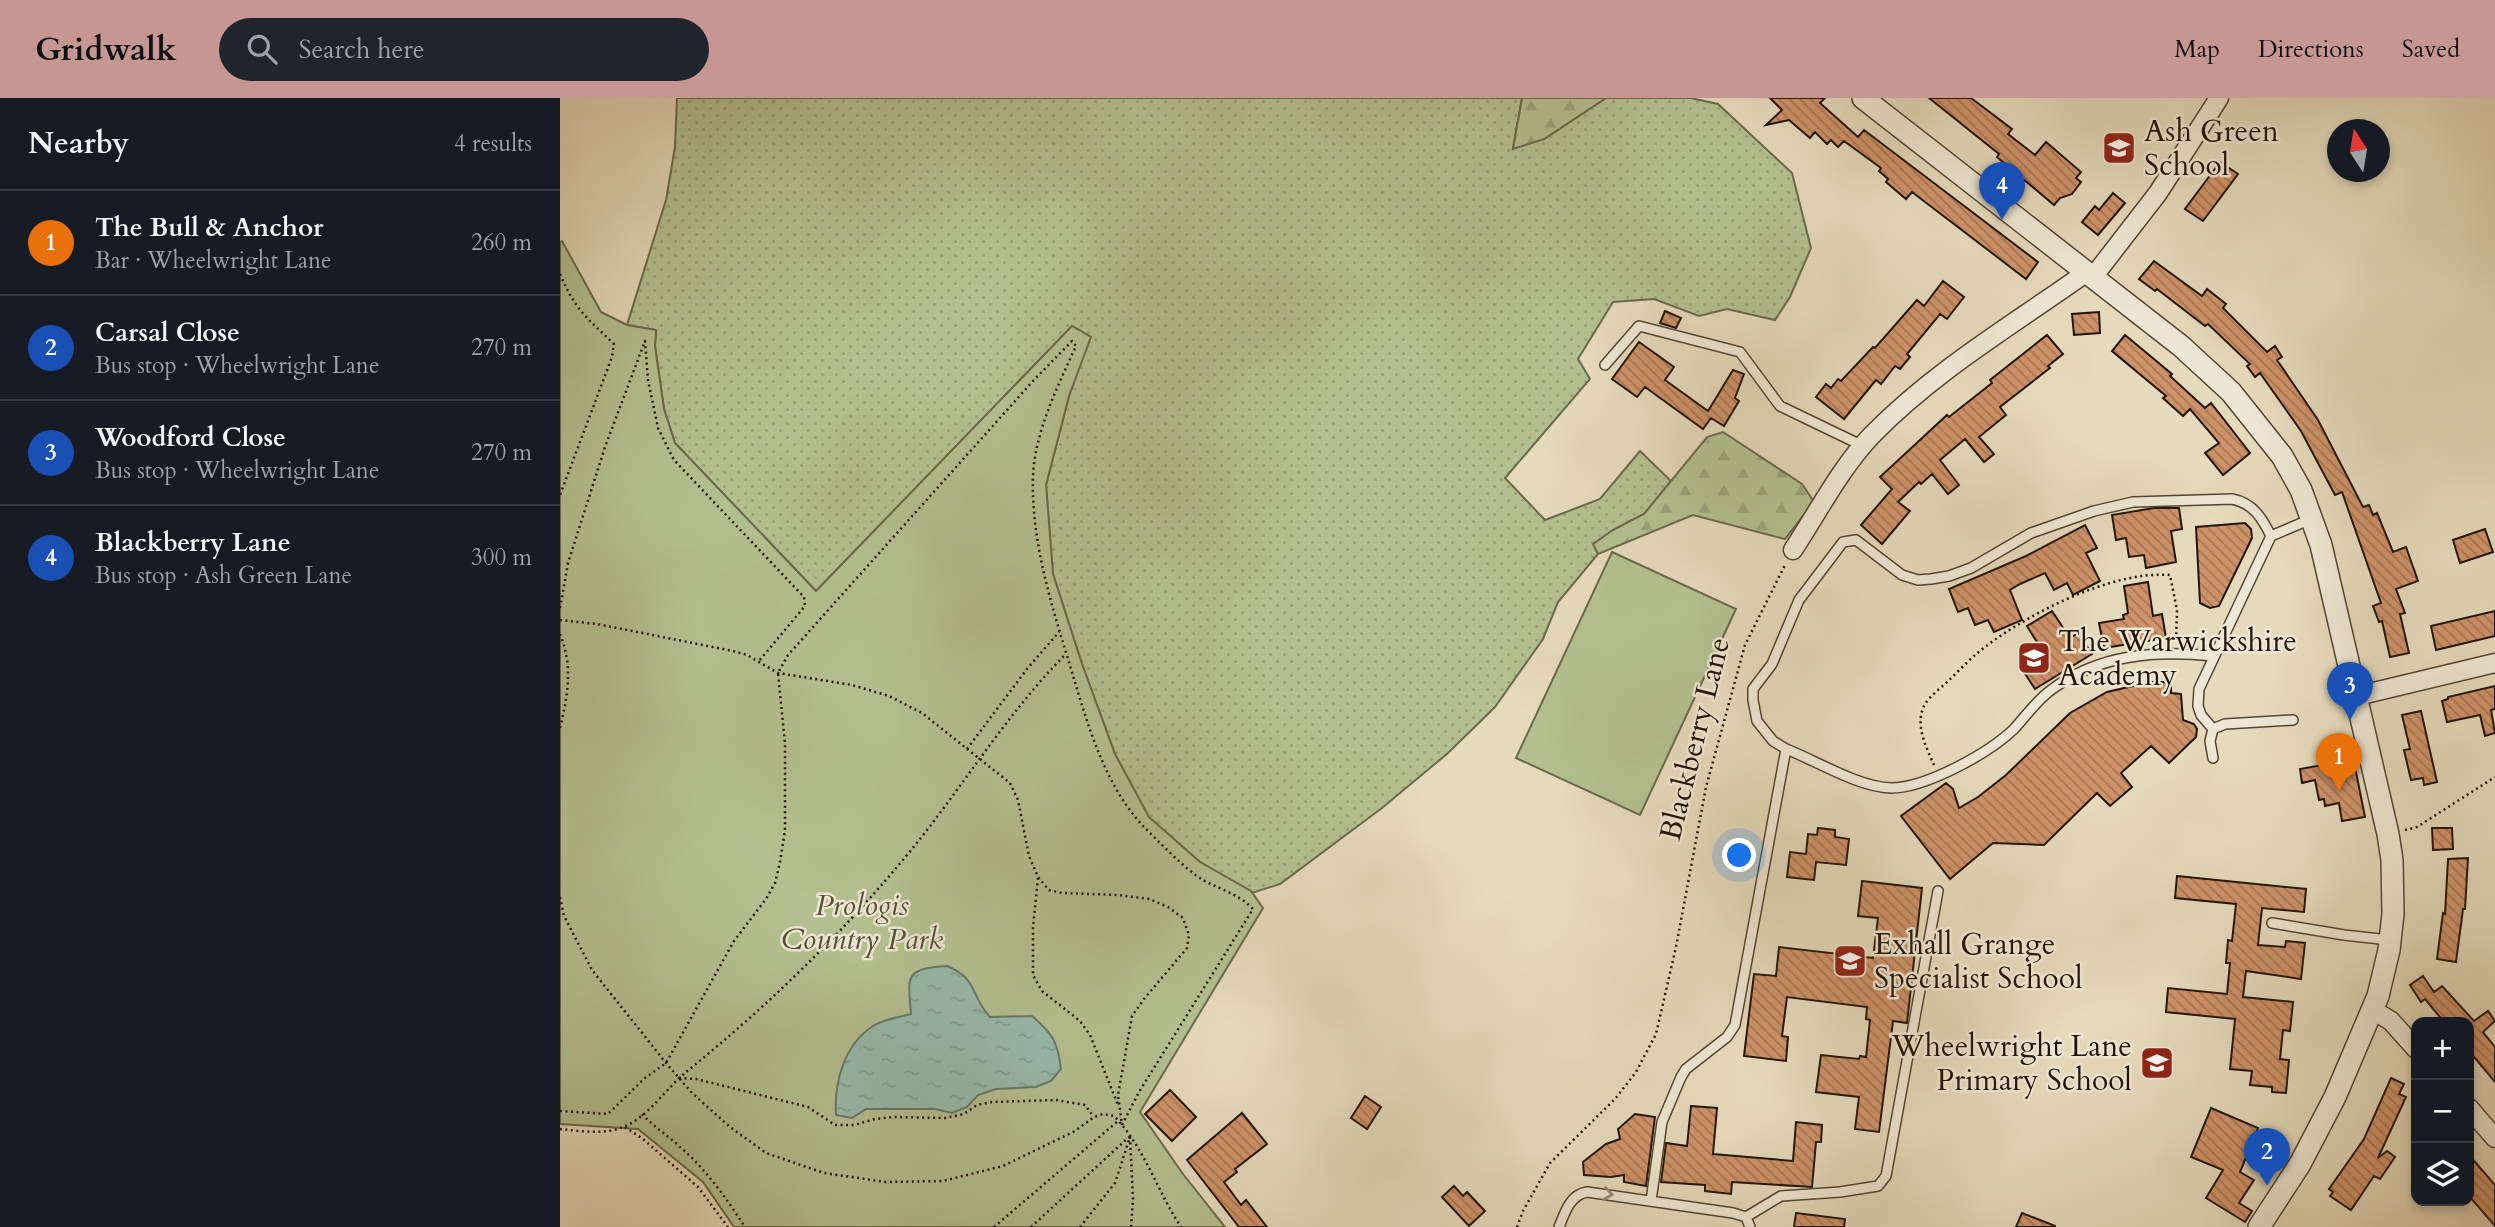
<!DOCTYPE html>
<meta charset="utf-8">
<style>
:root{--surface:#171b24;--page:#20242c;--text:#f1f3f6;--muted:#9ea1a6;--line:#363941;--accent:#c59692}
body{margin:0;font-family:Cardo,serif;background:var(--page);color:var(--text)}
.controls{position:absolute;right:21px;bottom:21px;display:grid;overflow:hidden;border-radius:14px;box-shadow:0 4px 10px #0003}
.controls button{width:63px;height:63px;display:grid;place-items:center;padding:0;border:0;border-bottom:2px solid var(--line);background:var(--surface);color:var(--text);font:35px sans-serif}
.compass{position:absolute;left:1767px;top:21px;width:63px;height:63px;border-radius:50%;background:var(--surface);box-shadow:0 4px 10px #0003;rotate:348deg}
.you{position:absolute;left:1180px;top:758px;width:24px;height:24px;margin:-18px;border:5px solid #fff;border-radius:50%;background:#1a73e8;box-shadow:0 0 0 10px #1a73e833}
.badge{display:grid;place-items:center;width:46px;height:46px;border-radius:50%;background:var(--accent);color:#fff;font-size:23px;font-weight:700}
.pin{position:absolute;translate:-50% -58px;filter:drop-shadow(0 2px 4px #0008)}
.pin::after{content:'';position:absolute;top:37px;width:24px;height:21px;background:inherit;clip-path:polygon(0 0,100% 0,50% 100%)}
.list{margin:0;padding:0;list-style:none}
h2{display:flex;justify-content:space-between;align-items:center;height:91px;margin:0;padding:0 28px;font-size:30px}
h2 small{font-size:23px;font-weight:400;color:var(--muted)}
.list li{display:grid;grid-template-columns:46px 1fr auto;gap:21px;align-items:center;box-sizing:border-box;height:105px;padding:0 28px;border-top:2px solid var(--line)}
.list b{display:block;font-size:26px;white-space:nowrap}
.list p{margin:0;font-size:23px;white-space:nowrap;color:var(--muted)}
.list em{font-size:23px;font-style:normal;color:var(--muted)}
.icon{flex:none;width:38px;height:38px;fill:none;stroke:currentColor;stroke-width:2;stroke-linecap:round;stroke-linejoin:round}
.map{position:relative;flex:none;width:1935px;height:1129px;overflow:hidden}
header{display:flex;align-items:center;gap:42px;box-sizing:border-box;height:98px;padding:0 35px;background:var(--accent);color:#111}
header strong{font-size:33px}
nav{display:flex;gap:38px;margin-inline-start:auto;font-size:24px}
.search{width:490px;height:63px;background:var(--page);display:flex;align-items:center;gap:18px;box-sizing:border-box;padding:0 24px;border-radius:38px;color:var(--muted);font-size:26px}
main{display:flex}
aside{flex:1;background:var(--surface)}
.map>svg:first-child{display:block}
.grass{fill:url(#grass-dots);stroke:#6b6a4c;stroke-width:2}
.forest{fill:url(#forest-firs);stroke:#6b6a4c;stroke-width:2}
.park{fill:#b4c091;stroke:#6b6a4c;stroke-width:2}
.water{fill:url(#water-ripples);stroke:#687869;stroke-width:2}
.building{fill:url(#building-back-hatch);stroke:#221406;stroke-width:2}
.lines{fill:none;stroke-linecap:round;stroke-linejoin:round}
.service-casing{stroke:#534633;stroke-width:12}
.minor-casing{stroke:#534633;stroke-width:21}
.tertiary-casing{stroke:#534633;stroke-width:24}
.path{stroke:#221406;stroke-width:2.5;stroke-dasharray:2 3.5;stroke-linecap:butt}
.service{stroke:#eee7d3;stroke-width:9}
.minor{stroke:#eee7d3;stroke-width:18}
.tertiary{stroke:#eee7d3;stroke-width:21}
.oneway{stroke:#928877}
.labels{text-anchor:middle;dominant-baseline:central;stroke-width:5;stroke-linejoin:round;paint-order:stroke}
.poi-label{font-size:30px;fill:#221406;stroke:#eee7d3;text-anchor:start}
.street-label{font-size:30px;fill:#221406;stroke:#eee7d3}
.park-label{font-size:30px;font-style:italic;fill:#555037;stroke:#eee7d3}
</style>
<header>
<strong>Gridwalk</strong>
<div class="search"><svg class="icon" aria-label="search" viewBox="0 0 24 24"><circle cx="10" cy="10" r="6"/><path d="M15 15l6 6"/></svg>Search here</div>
<nav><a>Map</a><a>Directions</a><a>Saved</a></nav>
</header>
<main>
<aside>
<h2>Nearby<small>4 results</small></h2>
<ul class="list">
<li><span class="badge" style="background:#e8710a">1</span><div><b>The Bull &amp; Anchor</b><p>Bar · Wheelwright Lane</p></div><em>260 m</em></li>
<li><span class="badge" style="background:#1a4fb4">2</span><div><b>Carsal Close</b><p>Bus stop · Wheelwright Lane</p></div><em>270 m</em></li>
<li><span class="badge" style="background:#1a4fb4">3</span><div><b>Woodford Close</b><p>Bus stop · Wheelwright Lane</p></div><em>270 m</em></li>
<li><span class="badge" style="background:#1a4fb4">4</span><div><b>Blackberry Lane</b><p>Bus stop · Ash Green Lane</p></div><em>300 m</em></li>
</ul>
</aside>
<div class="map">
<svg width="1935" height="1129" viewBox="0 0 1935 1129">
<defs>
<pattern id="grass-dots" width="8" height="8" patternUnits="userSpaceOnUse" patternTransform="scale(1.75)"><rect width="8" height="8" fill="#b4c091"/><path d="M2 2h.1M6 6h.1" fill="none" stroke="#9aa47c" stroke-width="1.8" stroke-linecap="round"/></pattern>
<pattern id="forest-firs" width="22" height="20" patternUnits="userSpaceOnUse" patternTransform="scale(1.75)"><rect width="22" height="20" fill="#b4c091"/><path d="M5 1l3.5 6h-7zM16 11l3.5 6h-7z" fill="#9aa47c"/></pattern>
<pattern id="water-ripples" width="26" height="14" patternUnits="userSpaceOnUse" patternTransform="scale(1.75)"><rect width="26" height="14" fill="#97bbab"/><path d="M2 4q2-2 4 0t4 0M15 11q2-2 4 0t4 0" fill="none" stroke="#82a092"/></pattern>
<pattern id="building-back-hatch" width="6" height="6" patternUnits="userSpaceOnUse" patternTransform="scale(1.75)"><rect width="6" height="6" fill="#ce9269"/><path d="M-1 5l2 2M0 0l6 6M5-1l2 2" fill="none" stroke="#a77654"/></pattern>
</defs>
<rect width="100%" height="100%" fill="#e5dabb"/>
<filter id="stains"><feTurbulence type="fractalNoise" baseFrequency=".00286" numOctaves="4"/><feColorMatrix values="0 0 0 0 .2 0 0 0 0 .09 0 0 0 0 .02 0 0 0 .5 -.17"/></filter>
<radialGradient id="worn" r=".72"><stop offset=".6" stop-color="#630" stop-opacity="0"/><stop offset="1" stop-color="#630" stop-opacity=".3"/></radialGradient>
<path class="grass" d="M 117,0 L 962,0 L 953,50 L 984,41 L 1046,0 L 1131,0 L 1158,6 L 1232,75 L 1251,150 L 1230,199 L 1215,222 L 1167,211 L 1139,218 L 1094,201 L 1053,204 L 1018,261 L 1030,281 L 945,380 L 985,422 L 1040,401 L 1080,353 L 1111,383 L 1084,416 L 1053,432 L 1034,446 L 1038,456 L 998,504 L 983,541 L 935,609 L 888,655 L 822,710 L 720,786 L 692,795 L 640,764 L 589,720 L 555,656 L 522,566 L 493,476 L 486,387 L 509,298 L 530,239 L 512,228 L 256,493 L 115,345 L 104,311 L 95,248 L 96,232 L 67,227 L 106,102 L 115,49 Z"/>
<path class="forest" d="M 962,0 L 1046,0 L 984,41 L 953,51 Z
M 1163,334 L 1242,386 L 1254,404 L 1225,441 L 1133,417 L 1038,456 L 1033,446 L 1053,432 L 1084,416 L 1147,339 Z"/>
<path class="park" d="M 2,143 L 41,214 L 67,227 L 96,232 L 95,248 L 104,311 L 115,345 L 256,493 L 512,228 L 531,239 L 509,298 L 486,387 L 493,476 L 522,566 L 555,656 L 589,719 L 640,764 L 691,793 L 703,810 L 580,1014 L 623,1076 L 665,1129 L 174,1129 L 143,1084 L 78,1031 L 0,1026 L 0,144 Z
M 1052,454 L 1176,511 L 1080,717 L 956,660 Z"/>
<path class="water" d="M 387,868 C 419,881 410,898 430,919 L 472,918 C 492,935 498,944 501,971 L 491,983 L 476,989 L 436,991 L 418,997 L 407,1009 L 392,1015 L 375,1011 L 306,1011 L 292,1020 L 276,1017 C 274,984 284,947 313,928 C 324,921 339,919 351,916 C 348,877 344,871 387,868 Z"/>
<path class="building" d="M 1210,0 L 1265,0 L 1260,5 L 1298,39 L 1304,32 L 1478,164 L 1466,181 L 1352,94 L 1346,101 L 1326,84 L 1328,81 L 1319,73 L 1321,70 L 1284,43 L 1278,49 L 1271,42 L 1267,46 L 1255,34 L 1250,40 L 1229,22 L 1206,27 L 1222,12 Z
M 1369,0 L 1411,0 L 1452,31 L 1448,36 L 1475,57 L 1486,44 L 1521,74 L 1516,80 L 1521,84 L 1512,96 L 1500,100 L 1494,107 L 1437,59 L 1439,56 Z
M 1660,64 L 1678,76 L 1643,123 L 1625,111 Z
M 1553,95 L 1565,105 L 1538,137 L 1522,124 L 1535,108 L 1539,112 Z
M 1594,163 L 1642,198 L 1647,191 L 1666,206 L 1663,210 L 1707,254 L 1715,248 L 1722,259 L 1717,262 L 1758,322 L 1803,409 L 1809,407 L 1813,417 L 1817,415 L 1833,454 L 1846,449 L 1858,483 L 1836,491 L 1845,515 L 1840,516 L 1849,555 L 1830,559 L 1822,523 L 1819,524 L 1813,508 L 1821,505 L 1782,394 L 1775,397 L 1741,333 L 1700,275 L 1695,279 L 1687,268 L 1690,266 L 1648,226 L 1645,228 L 1597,191 L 1595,193 L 1579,181 Z
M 1383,183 L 1404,199 L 1387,221 L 1380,216 L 1347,256 L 1350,259 L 1340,271 L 1335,268 L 1321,286 L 1316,282 L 1284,321 L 1256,299 L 1266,286 L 1271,290 L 1278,281 L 1281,283 L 1313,249 L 1315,250 L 1357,202 L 1364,208 Z
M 1105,213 L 1121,220 L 1116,230 L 1100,225 Z
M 1539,214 L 1540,235 L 1514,237 L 1512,216 Z
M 1487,237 L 1503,256 L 1488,268 L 1490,270 L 1440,309 L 1446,317 L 1419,339 L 1434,356 L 1424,364 L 1405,341 L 1380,362 L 1399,387 L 1388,396 L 1372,376 L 1361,386 L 1359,384 L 1338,404 L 1350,413 L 1322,446 L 1301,427 L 1332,391 L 1320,379 L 1387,317 L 1389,319 L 1432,285 L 1430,282 Z
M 1565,237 L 1612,276 L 1610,278 L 1645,310 L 1651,305 L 1690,355 L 1663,377 L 1645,355 L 1659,345 L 1630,311 L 1623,318 L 1603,300 L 1606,298 L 1552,253 Z
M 1079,244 L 1114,269 L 1105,282 L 1148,313 L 1173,272 L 1184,276 L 1175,300 L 1179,303 L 1164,328 L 1151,320 L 1143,331 L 1085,289 L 1077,299 L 1052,281 Z
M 1594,410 L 1619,410 L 1622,431 L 1611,433 L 1616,464 L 1586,470 L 1584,457 L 1569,459 L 1566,440 L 1556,442 L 1552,417 Z
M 1685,425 L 1691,431 L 1692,440 L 1659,508 L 1650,510 L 1640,505 L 1636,429 Z
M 1525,427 L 1537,450 L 1526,455 L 1540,483 L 1513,497 L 1507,485 L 1494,492 L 1485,475 L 1460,486 L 1450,492 L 1462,522 L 1434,534 L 1428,522 L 1415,527 L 1408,510 L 1398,514 L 1389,491 L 1466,458 Z
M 1925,431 L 1933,454 L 1900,465 L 1893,442 Z
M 1588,484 L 1593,518 L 1602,516 L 1606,540 L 1544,550 L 1539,525 L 1564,521 L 1563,517 L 1568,515 L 1564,488 Z
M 1492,513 L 1510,540 L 1518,535 L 1532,556 L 1475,591 L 1462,571 L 1485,557 L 1467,528 Z
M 1935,513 L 1935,538 L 1876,552 L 1871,528 Z
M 1590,584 L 1611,584 L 1611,595 L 1621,596 L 1623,622 L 1634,626 L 1637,631 L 1636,639 L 1609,665 L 1591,648 L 1561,675 L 1572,689 L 1550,708 L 1537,695 L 1484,747 L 1433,745 L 1390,781 L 1341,718 L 1386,685 L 1393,691 L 1399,710 L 1418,699 L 1446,677 L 1510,615 L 1547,594 Z
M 1935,588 L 1935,611 L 1931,612 L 1935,635 L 1925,638 L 1920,617 L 1887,624 L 1882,603 L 1888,601 L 1888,599 Z
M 1861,613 L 1877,684 L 1864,687 L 1863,680 L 1851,682 L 1844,652 L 1850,651 L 1842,617 Z
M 1791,649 L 1805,719 L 1782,723 L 1779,705 L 1765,708 L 1764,701 L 1759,702 L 1755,682 L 1742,685 L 1740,671 L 1763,667 L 1762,660 L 1769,659 L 1768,654 Z
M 1258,730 L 1275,732 L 1275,739 L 1289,741 L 1286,767 L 1256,764 L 1254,782 L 1227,779 L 1230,754 L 1246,756 L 1248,736 L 1257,737 Z
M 1872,730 L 1892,730 L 1893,751 L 1873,752 Z
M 1908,760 L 1905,811 L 1903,811 L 1896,864 L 1877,861 L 1883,815 L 1885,816 L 1888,761 Z
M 1617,778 L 1746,791 L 1744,814 L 1702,810 L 1698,847 L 1725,849 L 1726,843 L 1745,845 L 1741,881 L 1686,873 L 1683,899 L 1733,904 L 1730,933 L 1723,932 L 1720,961 L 1729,962 L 1726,995 L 1712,994 L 1712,989 L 1690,987 L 1692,973 L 1670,971 L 1675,921 L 1606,914 L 1608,890 L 1667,896 L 1670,865 L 1666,865 L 1668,842 L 1672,843 L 1676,806 L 1615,800 Z
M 1302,783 L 1362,790 L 1347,925 L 1333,923 L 1319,1034 L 1295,1031 L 1299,999 L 1256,994 L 1261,957 L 1299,961 L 1300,958 L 1306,959 L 1310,922 L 1306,921 L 1307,909 L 1227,899 L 1222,938 L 1228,939 L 1226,963 L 1184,958 L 1194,876 L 1216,878 L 1219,849 L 1313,860 L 1318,820 L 1298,818 Z
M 1863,878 L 1874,894 L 1882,888 L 1914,923 L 1928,913 L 1935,923 L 1923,934 L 1935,949 L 1935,984 L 1909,953 L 1909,924 L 1884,924 L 1865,901 L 1861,904 L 1850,887 Z
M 1831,980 L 1844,986 L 1839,996 L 1846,999 L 1818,1060 L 1827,1053 L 1835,1059 L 1820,1081 L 1814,1078 L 1791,1112 L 1770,1098 L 1773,1094 L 1769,1091 L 1804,1041 Z
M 610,992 L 636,1019 L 612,1043 L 585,1016 Z
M 805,998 L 821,1009 L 807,1031 L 791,1020 Z
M 1131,1008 L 1157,1010 L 1153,1056 L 1233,1063 L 1236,1024 L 1262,1027 L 1261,1044 L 1256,1044 L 1252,1089 L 1172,1084 L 1171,1096 L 1145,1093 L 1145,1087 L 1101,1084 L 1106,1045 L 1127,1048 Z
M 1651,1010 L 1698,1030 L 1680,1074 L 1694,1082 L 1679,1105 L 1692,1113 L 1685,1124 L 1646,1100 L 1663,1072 L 1631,1059 Z
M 682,1015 L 707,1046 L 675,1071 L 677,1074 L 664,1084 L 681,1107 L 686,1102 L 707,1129 L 679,1129 L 627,1062 Z
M 1075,1016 L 1095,1019 L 1086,1088 L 1064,1084 L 1064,1077 L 1051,1079 L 1024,1077 L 1023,1064 L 1046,1046 L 1060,1041 L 1058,1031 Z
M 1909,1057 L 1935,1087 L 1935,1128 L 1909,1098 Z
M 894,1088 L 903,1098 L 907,1094 L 925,1113 L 909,1128 L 882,1099 Z
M 1236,1115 L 1285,1121 L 1284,1129 L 1234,1129 Z
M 1462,1115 L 1495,1128 L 1495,1129 L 1456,1129 Z"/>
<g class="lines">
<defs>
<path id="service" d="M 1045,267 L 1079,228 L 1180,254 L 1220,308 L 1303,348
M 1653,558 C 1596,552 1539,556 1491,592 C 1476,603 1466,618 1454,631 C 1429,655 1366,690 1331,690 C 1298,689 1257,663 1226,651 L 1213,643 L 1197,623 L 1193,602 L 1193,591 L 1212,566 L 1239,502 L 1283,444 L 1296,442 L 1342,477 L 1358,482 L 1371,481 L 1389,478 L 1411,470 L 1471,435 L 1534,413 L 1573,404 L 1672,401 C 1693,405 1702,420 1711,438
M 1653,631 L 1641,617 L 1638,608 L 1639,591 L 1711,438 L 1751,421
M 1653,631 L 1665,626 L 1733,622
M 1653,631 L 1650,643 L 1653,660
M 1712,825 L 1784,837 L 1829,842
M 1091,1103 L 1102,1024 L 1121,979 L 1126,971 L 1167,939 L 1175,927 L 1226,651
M 1186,1119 L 1221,1098 L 1280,1094 L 1318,1088 L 1326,1078 L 1378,793
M 999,1129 C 1005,1114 1010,1097 1027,1094 L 1173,1115 L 1186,1119 L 1190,1129"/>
<path id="minor" d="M 1533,179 L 1598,95 L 1659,0
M 1233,452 C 1258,414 1280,371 1311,338 C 1374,273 1454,226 1527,174
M 1797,598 L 1935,565
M 1813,912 L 1831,923 L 1856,951
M 1909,1010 L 1935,1040"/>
<path id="tertiary" d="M 1303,0 L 1621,248 L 1671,294 L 1722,358 L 1741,392 L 1761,447 L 1828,736 L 1832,762 L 1833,816 L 1829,852 L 1818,898 L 1775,999 L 1740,1066 L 1699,1129"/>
</defs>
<use href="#service" class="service-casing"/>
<use href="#minor" class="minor-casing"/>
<use href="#tertiary" class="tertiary-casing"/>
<path class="path" d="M 0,176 C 15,212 27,220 54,246 L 52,259 L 0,397
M 0,510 L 8,465 L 45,349 L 85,243 L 88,282 L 98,330 L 114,362 L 244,499 L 245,508 L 199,563
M 0,522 L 37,526 L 173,553 L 187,557 L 218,575 L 292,587 L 329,598 L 362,615 L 450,685 L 458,702 L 469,758 L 478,779 L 489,792 L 502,795 L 558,797 L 589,801 L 608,809 L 623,820 L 629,837 L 627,850 L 584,901 L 572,918 L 558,997 L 562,1027
M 0,536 C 13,567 8,598 0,630
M 407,651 L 467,571 L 499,534
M 1374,667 C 1366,649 1354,626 1365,606 C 1370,598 1381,590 1388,583 C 1397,575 1406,565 1415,557 C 1460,519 1551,472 1610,477 L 1617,512 L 1616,544
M 1845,732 L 1857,729 L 1935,679
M 478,780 L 473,829 L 473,877 L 482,893 L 520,923 L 530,937 L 558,1007
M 0,799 L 4,818 L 32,872 L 106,965 L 132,995 L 170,1029 L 206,1055 L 264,1075 L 326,1084 L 383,1083 L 443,1068 L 515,1033 L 534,1019 L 543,1016 L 554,1018 C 585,1050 597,1093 621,1129
M 119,980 L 136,981 L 248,1009 L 275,1027 L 294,1027 L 315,1021 L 334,1019 L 385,1020 L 404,1016 L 417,1007 L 432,1004 L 496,1002 L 525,1007 L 533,1018
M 0,1013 L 48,1016 L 85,980 L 106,965 L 174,843 L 206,801 L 215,785 L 220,764 L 225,732 L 225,646 L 218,575 L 228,557 L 473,283 L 512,243 L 516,248 C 498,288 475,333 473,378 C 471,445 492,508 511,571 C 527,624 544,687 584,729 C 598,743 627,773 643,782 C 661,792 679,796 693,811 L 579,994 L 562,1027
M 82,1016 C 94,1029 107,1037 119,1048 C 145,1070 167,1101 185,1129
M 65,1029 L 83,1041 L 138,1089 L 168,1129
M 0,1031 C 20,1033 44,1037 63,1029 C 88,1020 106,990 126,974 C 209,907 285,833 352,751 C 404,687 448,614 506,556
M 434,1129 L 558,1023
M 471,1129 L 569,1039
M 520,1129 L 555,1085 L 570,1039 L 573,1101 L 571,1129
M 957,1129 L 963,1113 L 990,1065 L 1055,1001 L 1076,974 L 1096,936 L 1116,849 L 1146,689 L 1185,547 L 1225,467"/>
<use href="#service" class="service"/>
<use href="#minor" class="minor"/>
<use href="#tertiary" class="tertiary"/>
</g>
<defs><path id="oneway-chevron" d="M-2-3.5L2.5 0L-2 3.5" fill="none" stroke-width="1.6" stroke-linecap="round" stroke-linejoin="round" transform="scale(1.75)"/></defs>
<use class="oneway" href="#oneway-chevron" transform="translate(1048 1096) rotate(9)"/>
<defs>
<symbol id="school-square" viewBox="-11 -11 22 22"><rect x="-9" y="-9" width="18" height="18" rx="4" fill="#8f2418" stroke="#eee7d3"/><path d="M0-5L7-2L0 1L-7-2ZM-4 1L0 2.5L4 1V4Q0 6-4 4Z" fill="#fff"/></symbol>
</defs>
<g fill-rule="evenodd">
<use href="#school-square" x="1540" y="31" width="38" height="38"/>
<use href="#school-square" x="1455" y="541" width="38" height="38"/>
<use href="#school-square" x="1271" y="844" width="38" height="38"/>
<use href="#school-square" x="1578" y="946" width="38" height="38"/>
</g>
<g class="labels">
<g class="poi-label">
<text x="1584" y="33">Ash Green<tspan x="1584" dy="34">School</tspan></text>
<text x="1498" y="543">The Warwickshire<tspan x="1498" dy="34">Academy</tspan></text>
<text x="1314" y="846">Exhall Grange<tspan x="1314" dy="34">Specialist School</tspan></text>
<text x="1572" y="948" text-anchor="end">Wheelwright Lane<tspan x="1572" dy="34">Primary School</tspan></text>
</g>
<g class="street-label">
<text transform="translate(1135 641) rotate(-76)">Blackberry Lane</text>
</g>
<g class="park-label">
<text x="302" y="807">Prologis<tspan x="302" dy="34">Country Park</tspan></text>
</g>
</g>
<rect width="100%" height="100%" filter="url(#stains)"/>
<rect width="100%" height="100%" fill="url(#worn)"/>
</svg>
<div class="controls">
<button>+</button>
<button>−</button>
<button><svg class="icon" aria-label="layers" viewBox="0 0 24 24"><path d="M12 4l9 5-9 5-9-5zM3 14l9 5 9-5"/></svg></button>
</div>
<svg class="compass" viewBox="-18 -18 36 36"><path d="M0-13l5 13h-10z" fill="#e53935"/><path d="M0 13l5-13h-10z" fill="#9ea1a6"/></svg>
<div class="you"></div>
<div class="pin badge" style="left:1779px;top:693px;background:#e8710a">1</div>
<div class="pin badge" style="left:1707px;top:1088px;background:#1a4fb4">2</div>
<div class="pin badge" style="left:1790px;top:622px;background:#1a4fb4">3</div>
<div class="pin badge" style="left:1442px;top:122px;background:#1a4fb4">4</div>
</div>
</main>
